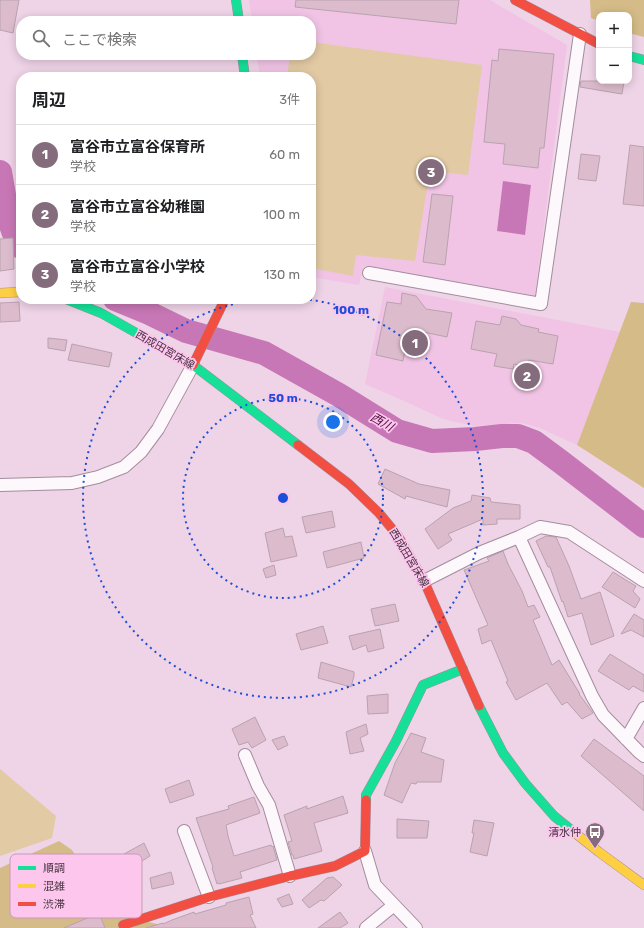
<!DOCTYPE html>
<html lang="ja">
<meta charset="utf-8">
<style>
:root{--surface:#fff;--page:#f6f6f6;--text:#202124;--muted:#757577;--line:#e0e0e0;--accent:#846c7d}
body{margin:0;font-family:Rubik,"Noto Sans JP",sans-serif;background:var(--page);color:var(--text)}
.controls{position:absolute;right:12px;top:12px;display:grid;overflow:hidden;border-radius:8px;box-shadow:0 2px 10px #0003}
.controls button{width:36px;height:36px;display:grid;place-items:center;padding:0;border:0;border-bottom:1px solid var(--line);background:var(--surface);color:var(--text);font:20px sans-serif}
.you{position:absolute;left:333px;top:422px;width:14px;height:14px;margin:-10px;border:3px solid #fff;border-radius:50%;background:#1a73e8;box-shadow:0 0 0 6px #1a73e833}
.badge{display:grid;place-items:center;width:26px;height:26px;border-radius:50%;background:var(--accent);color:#fff;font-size:13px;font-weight:700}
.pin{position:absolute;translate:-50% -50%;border:2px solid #fff;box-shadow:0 1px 4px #0006}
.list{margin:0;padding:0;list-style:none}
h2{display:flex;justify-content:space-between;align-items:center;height:52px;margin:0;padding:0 16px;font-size:17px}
h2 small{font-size:13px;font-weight:400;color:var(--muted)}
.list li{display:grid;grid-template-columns:26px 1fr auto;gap:12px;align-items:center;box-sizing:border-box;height:60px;padding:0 16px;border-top:1px solid var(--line)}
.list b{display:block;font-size:15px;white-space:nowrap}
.list p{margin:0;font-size:13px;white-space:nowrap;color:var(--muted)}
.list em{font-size:13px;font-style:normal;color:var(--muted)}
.icon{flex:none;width:22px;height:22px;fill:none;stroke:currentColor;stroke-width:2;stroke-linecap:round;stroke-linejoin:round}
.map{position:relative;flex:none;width:644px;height:928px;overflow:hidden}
.search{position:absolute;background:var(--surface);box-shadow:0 2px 10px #0003;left:16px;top:16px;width:300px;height:44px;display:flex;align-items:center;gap:10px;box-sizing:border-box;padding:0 14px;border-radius:16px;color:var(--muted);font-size:15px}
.panel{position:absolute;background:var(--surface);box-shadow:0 2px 10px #0003;left:16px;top:72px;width:300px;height:232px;border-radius:16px}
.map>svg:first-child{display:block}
.built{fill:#f1c4e5}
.green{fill:#e2caa4}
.forest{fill:#d5bb87}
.water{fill:#c777b5}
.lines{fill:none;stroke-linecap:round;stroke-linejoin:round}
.river{stroke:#c777b5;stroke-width:24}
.building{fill:#dcbccc;stroke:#b9a2af}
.street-casing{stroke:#a38d9d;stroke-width:14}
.fast-casing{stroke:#a38d9d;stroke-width:10}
.slow-casing{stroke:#a38d9d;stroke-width:10}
.jam-casing{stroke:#a38d9d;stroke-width:10}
.street{stroke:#fdf8fb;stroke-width:12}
.fast{stroke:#16e098;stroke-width:9}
.slow{stroke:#ffcf43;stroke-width:9}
.jam{stroke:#f24e42;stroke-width:9}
.ring{fill:none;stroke:#1d4ed8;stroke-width:2;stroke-dasharray:2 4}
.labels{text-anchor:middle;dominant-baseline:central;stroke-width:3.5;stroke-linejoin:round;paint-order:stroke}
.street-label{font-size:11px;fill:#4a3444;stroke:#fcc6ed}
.poi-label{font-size:11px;fill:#4a3444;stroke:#fcc6ed;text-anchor:end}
.water-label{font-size:12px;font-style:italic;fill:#4b083f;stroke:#fcc6ed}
.key{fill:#fcc6ed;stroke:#c79aba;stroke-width:1}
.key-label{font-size:11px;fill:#4a3444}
.centre{fill:#1d4ed8;stroke:#fcc6ed;stroke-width:2}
.ring-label{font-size:12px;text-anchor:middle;font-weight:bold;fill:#1d4ed8;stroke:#fcc6ed;stroke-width:3.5;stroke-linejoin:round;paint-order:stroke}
</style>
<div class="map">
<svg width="644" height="928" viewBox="0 0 644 928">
<rect width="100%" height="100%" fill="#efd3e7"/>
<path class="built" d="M 249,0 L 490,0 L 567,45 L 535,296 L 364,266 L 359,285 L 311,277 L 311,77 L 260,77 L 257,55 L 311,55 L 311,21 L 252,21 Z
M 385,287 L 620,332 L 577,445 L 540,428 L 521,423 L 473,426 L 443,419 L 411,404 L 365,384 Z"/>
<path class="green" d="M 311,42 L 482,65 L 468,175 L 430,171 L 415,261 L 356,255 L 353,276 L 311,268 L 311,77 L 287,77 L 290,55 L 311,55 Z
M 234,73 L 234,77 L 122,77 Z
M 0,769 L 56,816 L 52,838 L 0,856 Z"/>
<path class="forest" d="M 590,0 L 644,0 L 644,37 L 629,33 L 629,15 L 599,15 L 599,21 L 591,18 Z
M 631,302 L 644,303 L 644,488 L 577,445 Z
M 59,841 L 72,850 L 92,881 L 108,908 L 128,917 L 173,928 L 0,928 L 0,868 Z"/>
<path class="water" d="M 503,181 L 531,185 L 525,235 L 497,231 Z"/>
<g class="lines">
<path class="river" d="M 0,172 C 4,194 8,228 21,247
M 115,299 L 149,313 L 186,331 L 264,353 L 339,395 L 397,431 L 432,441 L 475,439 L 502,436 L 518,436 L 534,442 L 561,462 L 644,526"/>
</g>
<path class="building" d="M 0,0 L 19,0 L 13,33 L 0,30 Z
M 296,0 L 459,0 L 456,24 L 295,7 Z
M 499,49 L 554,54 L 544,148 L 540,148 L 538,168 L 503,164 L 505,144 L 484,142 L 492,60 L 498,61 Z
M 581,81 L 624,81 L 622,94 L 580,87 Z
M 630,145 L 644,147 L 644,206 L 623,204 Z
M 581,154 L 600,156 L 596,181 L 578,179 Z
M 432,194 L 453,196 L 445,265 L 423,262 Z
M 13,238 L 14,269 L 0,271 L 0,239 Z
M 402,293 L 416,296 L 426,309 L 452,313 L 447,337 L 409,329 L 403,361 L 376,355 L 387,302 L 401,304 Z
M 19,302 L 20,321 L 0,322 L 0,303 Z
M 502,316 L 516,319 L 521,325 L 539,329 L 538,332 L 558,336 L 553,364 L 529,360 L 528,367 L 514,364 L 513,369 L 494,366 L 497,354 L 471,349 L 476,321 L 500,325 Z
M 48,338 L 67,340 L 65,351 L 48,348 Z
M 72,344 L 112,353 L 109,367 L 68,360 Z
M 385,469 L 419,484 L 450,490 L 447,507 L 406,496 L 405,499 L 378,484 Z
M 472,495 L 490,498 L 491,502 L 520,505 L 520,519 L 497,519 L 497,524 L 483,525 L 483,519 L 448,534 L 452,540 L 438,549 L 425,529 L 453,508 L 471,501 Z
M 332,511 L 335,527 L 306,533 L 302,517 Z
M 283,528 L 285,537 L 292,536 L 297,556 L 271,562 L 265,533 Z
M 546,536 L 556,537 L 569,566 L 581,599 L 600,592 L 614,636 L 591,645 L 582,613 L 568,617 L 563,601 L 562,602 L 550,567 L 548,567 L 536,541 Z
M 361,542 L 364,558 L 327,568 L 323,552 Z
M 503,551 L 508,564 L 522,591 L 528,607 L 534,605 L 540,617 L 533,620 L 552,665 L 559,660 L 580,694 L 579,694 L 593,713 L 582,719 L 567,702 L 562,705 L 547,683 L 516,700 L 506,682 L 508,681 L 491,640 L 482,644 L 478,629 L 488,625 L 464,570 L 489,561 L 487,558 Z
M 274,565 L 276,575 L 266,578 L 263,569 Z
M 613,572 L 629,582 L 636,586 L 633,591 L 640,599 L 635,608 L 602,587 Z
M 395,604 L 399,621 L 375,626 L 371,609 Z
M 634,614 L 644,620 L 644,637 L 631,630 L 621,634 Z
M 323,626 L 328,643 L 301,650 L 296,634 Z
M 380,629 L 384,648 L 368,652 L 366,645 L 353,650 L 349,636 Z
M 610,654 L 644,675 L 644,692 L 633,686 L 629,690 L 598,671 Z
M 321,662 L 354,672 L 354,676 L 351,687 L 318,678 Z
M 388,694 L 388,713 L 368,714 L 367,696 Z
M 255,717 L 266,740 L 252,748 L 248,742 L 239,745 L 232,729 Z
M 366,724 L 368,734 L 360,738 L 364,751 L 350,754 L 346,732 Z
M 411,733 L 426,738 L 421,752 L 444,760 L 441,782 L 417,782 L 416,784 L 411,783 L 402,803 L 384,795 L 395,763 Z
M 284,736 L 288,745 L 278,750 L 272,740 Z
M 594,739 L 644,776 L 644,811 L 581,756 Z
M 189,780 L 194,795 L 170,803 L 165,789 Z
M 343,796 L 348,813 L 314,823 L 322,851 L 294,859 L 293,855 L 292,855 L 288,842 L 292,841 L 284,815 L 307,806 L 307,809 Z
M 254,797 L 260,813 L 226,825 L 228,836 L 234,856 L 271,845 L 272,847 L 273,846 L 277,860 L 240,872 L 242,878 L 219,884 L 219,883 L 217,884 L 212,868 L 213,867 L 196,818 L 229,809 L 228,806 Z
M 397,819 L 429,821 L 427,838 L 397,838 Z
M 474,820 L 494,823 L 487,856 L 470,852 L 474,833 L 472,833 Z
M 144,843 L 150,856 L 115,878 L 106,864 Z
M 171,872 L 174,884 L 152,889 L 150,878 Z
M 333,877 L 342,885 L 324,901 L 321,900 L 309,908 L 302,900 L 327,878 Z
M 289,894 L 293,904 L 282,907 L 277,899 Z
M 249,897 L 253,914 L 250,915 L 256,928 L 146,928 L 163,923 L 163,924 L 172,920 L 194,912 L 195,914 L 226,905 L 226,903 Z
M 340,912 L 348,923 L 340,928 L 318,928 Z
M 99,913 L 105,928 L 64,928 Z"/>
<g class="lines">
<defs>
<path id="street" d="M 369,273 L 541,304 L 580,34
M 0,485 L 72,483 L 98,477 L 124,467 L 141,452 L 158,429 L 193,365
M 519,537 L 592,696 L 603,715 L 639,752 L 644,756
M 424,581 L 479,553 L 519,537 L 540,527 L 569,532 L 644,581
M 626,739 L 644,708
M 245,755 L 258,786 L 269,805 L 290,876
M 184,831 L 209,897
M 365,851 L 375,885 L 416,928
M 366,928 L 394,905"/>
<path id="fast" d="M 236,0 L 239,21
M 242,55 L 245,77
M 629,56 L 644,60
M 66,299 L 101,313 L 193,365 L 298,445
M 479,706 L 503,753 L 525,783 L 554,816 L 575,833
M 366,800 L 366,795 L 396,741 L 423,685 L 463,669"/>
<path id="slow" d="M 0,293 L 21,292
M 575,833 L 599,852 L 644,885"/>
<path id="jam" d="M 515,0 L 599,44
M 193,365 L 225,299
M 298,445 L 349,484 L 379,513 L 398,536 L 424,581 L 479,706
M 123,925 L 209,897 L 290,876 L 335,866 L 365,851 L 366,800"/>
</defs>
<use href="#street" class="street-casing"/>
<use href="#fast" class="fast-casing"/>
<use href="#slow" class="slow-casing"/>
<use href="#jam" class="jam-casing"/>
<use href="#street" class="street"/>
<use href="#fast" class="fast"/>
<use href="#slow" class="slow"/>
<use href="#jam" class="jam"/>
</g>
<g class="ring">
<circle cx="283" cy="498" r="100"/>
<path d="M304 299A200 200 0 1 1 262 299"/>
</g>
<defs>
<symbol id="bus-pin" viewBox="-11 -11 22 30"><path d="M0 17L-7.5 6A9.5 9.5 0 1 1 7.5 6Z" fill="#846c7d" stroke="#fcc6ed"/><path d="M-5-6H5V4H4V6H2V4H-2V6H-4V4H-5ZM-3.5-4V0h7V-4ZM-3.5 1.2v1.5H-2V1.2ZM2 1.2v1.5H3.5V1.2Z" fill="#fff"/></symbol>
</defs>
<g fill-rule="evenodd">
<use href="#bus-pin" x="584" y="821" width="22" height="30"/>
</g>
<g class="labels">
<g class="street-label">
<text transform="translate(165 350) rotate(30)">西成田宮床線</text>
<text transform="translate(409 558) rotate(59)">西成田宮床線</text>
</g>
<g class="poi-label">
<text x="581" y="832">清水仲</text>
</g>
<g class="water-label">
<text transform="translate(382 422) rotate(30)">西川</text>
</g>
</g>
<rect x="10" y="854" width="132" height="64" rx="6" class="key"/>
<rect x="18" y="866" width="18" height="4" fill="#16e098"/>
<rect x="18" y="884" width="18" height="4" fill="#ffcf43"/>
<rect x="18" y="902" width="18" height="4" fill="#f24e42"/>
<g class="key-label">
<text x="43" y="872">順調</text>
<text x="43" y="890">混雑</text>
<text x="43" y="908">渋滞</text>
</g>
<circle cx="283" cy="498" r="6" class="centre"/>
<g class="ring-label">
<text x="351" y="314">100 m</text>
<text x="283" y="402">50 m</text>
</g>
</svg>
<div class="controls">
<button>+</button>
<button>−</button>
</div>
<div class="you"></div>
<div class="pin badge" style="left:415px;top:343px">1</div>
<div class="pin badge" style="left:527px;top:376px">2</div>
<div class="pin badge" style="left:431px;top:172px">3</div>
<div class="search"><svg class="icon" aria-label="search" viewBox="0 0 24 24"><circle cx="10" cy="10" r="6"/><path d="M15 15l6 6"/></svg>ここで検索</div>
<section class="panel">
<h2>周辺<small>3件</small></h2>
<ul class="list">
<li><span class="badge">1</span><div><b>富谷市立富谷保育所</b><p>学校</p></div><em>60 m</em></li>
<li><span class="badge">2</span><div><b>富谷市立富谷幼稚園</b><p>学校</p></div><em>100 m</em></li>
<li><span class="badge">3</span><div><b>富谷市立富谷小学校</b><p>学校</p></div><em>130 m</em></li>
</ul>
</section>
</div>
